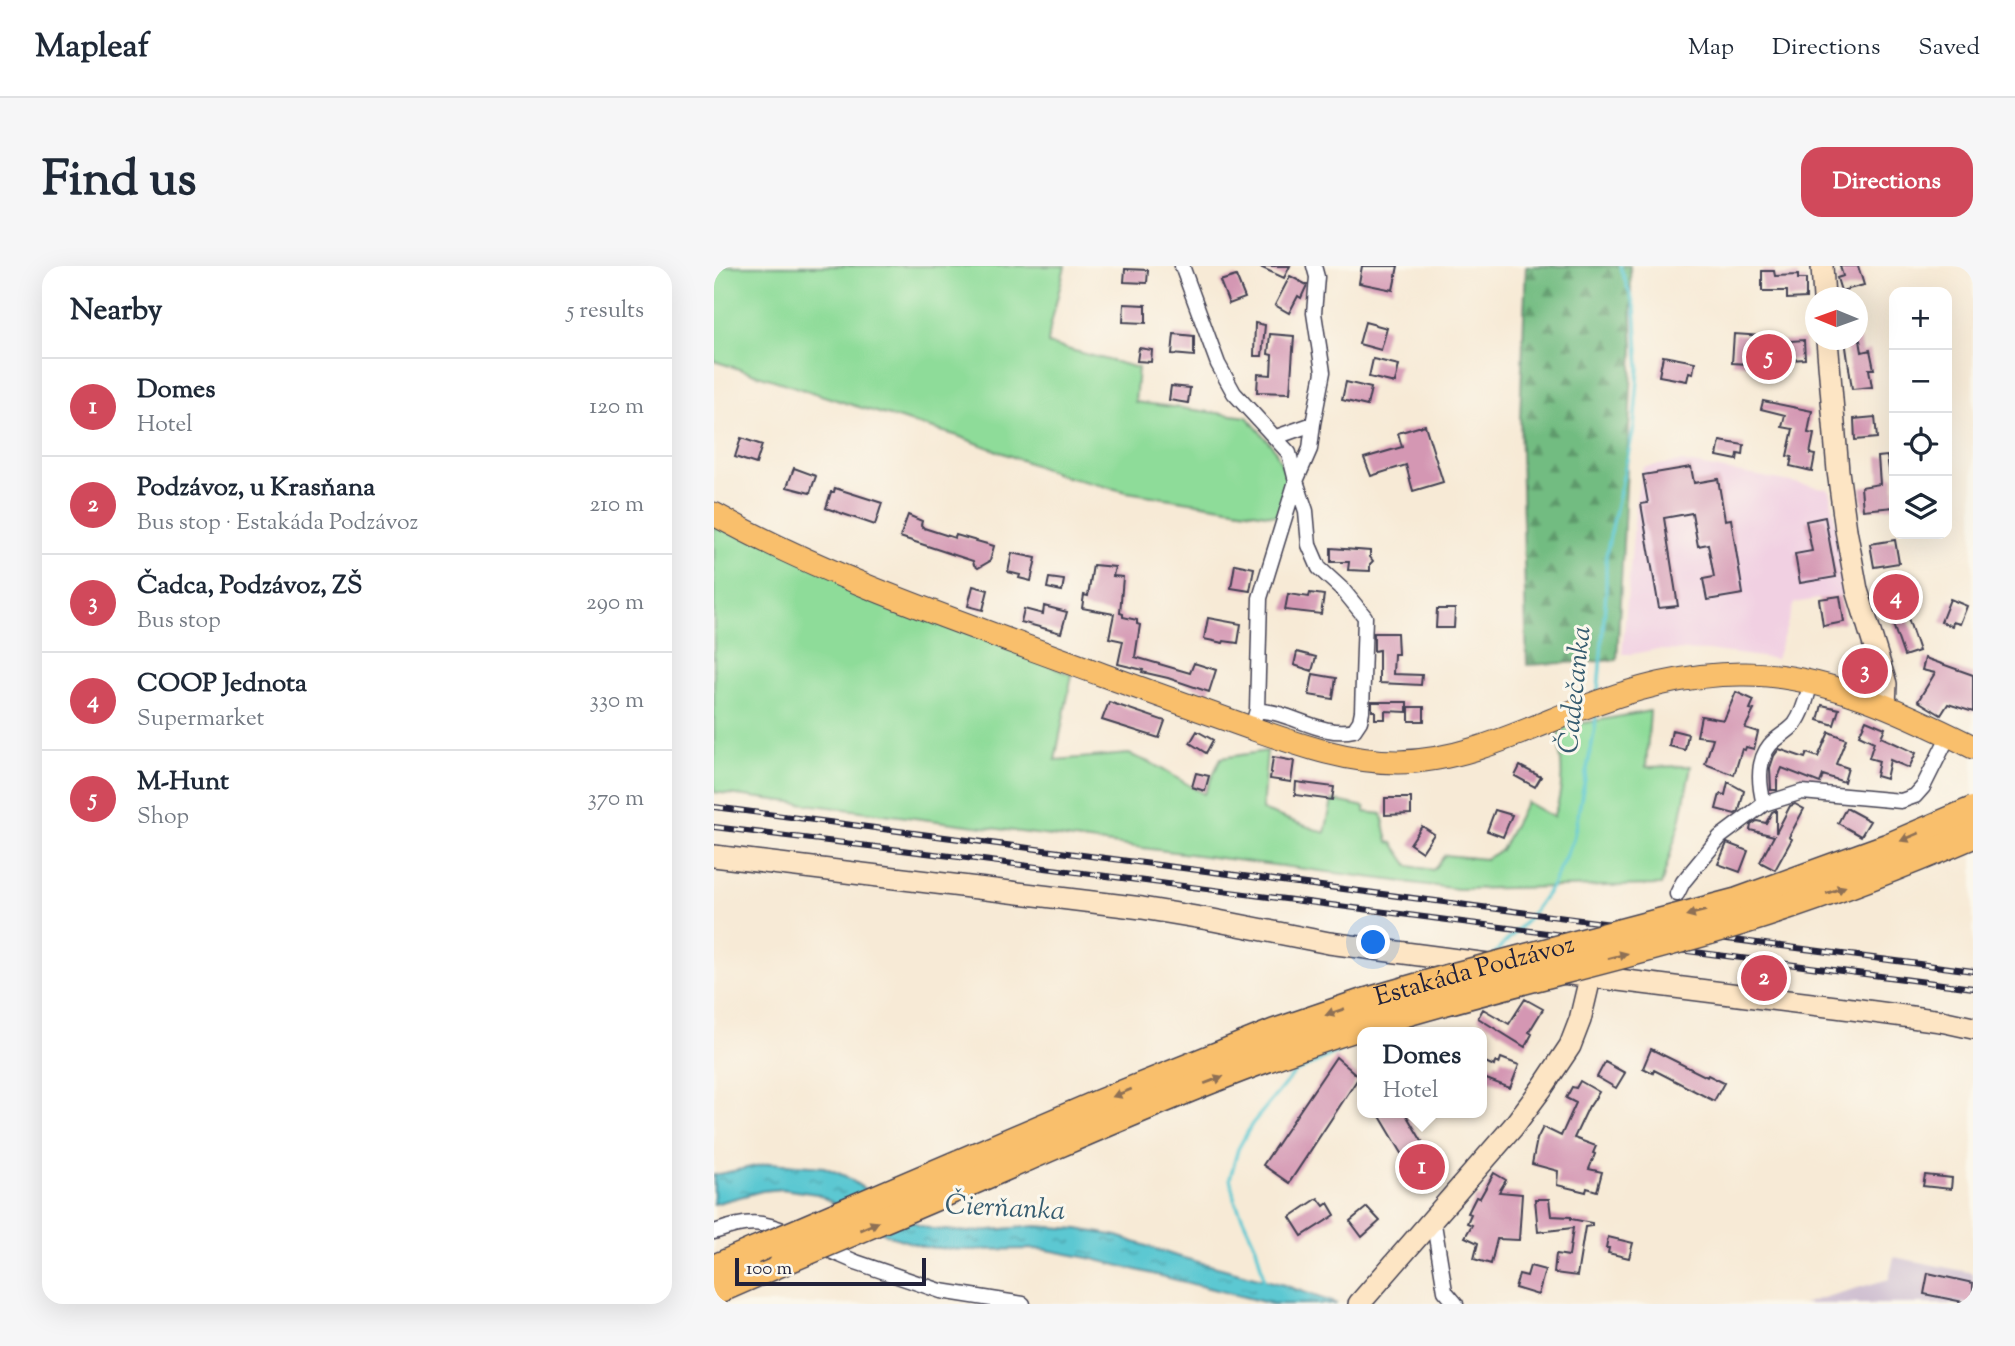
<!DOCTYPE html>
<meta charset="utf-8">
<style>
:root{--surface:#fff;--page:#f6f6f7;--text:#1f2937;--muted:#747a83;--line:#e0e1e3;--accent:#d1495b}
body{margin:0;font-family:"Sorts Mill Goudy",serif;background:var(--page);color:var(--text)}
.controls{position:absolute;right:21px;top:21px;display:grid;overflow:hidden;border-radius:14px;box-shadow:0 7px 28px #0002}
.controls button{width:63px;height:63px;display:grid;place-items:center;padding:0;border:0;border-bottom:2px solid var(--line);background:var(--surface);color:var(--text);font:35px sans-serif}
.compass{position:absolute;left:1091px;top:21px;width:63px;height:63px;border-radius:50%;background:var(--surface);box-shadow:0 7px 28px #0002;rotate:271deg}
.scale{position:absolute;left:21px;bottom:18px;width:191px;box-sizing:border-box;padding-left:7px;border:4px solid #22223b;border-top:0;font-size:19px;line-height:24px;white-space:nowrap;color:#22223b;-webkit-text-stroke:5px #fbf7ec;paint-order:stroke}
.you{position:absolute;left:660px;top:677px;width:24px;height:24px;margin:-18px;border:5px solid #fff;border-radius:50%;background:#1a73e8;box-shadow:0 0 0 10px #1a73e833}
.badge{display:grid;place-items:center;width:46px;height:46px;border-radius:50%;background:var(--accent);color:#fff;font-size:23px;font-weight:700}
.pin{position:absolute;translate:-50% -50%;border:4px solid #fff;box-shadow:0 2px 7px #0006}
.popup{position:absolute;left:643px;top:761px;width:130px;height:91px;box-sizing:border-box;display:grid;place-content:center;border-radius:14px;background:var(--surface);filter:drop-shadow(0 2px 5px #0005);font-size:23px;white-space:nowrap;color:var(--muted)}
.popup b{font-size:26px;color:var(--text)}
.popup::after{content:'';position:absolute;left:50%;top:100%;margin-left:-14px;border:14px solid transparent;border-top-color:var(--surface)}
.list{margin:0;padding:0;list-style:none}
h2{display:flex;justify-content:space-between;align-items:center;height:91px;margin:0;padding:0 28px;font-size:30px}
h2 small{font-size:23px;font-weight:400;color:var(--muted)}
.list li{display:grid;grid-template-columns:46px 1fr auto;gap:21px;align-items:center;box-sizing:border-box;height:98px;padding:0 28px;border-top:2px solid var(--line)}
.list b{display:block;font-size:26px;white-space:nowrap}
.list p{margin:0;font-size:23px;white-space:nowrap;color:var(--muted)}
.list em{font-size:23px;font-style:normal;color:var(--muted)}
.icon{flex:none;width:38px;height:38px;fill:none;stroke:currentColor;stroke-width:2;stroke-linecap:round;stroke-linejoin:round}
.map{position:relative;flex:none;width:1259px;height:1038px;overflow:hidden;border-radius:21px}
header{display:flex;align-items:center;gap:42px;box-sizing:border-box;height:98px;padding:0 35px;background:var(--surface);border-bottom:2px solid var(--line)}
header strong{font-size:33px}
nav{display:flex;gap:38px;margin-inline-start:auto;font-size:24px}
.intro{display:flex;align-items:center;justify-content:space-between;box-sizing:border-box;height:168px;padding:0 42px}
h1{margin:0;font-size:49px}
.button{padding:18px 32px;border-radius:21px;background:var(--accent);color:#fff;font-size:24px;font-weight:700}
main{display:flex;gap:42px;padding:0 42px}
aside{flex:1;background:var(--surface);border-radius:21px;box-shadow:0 7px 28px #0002}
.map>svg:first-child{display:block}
.built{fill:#f1d0e2}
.industrial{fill:#cebed0}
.grass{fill:#8edc99;stroke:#587f6a;stroke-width:2}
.forest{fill:url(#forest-firs);stroke:#4a6f5e;stroke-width:2}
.water{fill:url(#water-ripples);stroke:#3f7586;stroke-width:2}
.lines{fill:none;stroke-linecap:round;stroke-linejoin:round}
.stream{stroke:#5cc8d2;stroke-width:3.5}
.building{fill:#d497b3}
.street-casing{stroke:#424052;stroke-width:17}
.secondary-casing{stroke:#424052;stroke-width:24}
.primary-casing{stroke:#424052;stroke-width:25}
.highway-casing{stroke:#424052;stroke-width:29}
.street{stroke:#fff;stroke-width:14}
.secondary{stroke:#fde5c4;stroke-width:21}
.primary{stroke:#f9bf6c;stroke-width:23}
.highway{stroke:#f9bf6c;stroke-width:26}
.rail-casing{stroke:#22223b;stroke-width:6}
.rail{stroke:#fbf7ec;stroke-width:3.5;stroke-dasharray:10;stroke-linecap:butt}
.highway-bridge-casing{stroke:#424052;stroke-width:29;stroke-linecap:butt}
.highway-bridge{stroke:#f9bf6c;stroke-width:26}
.oneway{fill:#8e7054}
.labels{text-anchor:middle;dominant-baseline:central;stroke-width:6;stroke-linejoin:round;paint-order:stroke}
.street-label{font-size:26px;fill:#22223b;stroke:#fbf7ec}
.water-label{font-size:28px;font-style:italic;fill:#365c70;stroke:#fbf7ec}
</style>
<header>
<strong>Mapleaf</strong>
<nav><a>Map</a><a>Directions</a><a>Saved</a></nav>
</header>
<div class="intro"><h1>Find us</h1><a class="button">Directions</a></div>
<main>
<aside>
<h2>Nearby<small>5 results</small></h2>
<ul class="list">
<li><span class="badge">1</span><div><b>Domes</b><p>Hotel</p></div><em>120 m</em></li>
<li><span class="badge">2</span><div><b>Podzávoz, u Krasňana</b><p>Bus stop · Estakáda Podzávoz</p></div><em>210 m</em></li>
<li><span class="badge">3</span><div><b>Čadca, Podzávoz, ZŠ</b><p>Bus stop</p></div><em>290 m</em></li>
<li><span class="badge">4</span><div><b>COOP Jednota</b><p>Supermarket</p></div><em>330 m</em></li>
<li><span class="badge">5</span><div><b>M-Hunt</b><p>Shop</p></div><em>370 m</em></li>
</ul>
</aside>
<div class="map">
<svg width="1259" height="1038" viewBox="0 0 1259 1038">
<defs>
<pattern id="forest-firs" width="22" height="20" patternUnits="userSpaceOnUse" patternTransform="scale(1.75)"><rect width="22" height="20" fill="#72bc81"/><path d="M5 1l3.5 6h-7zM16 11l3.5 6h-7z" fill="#5d986b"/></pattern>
<pattern id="water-ripples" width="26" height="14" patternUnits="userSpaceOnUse" patternTransform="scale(1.75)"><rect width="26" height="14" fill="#5cc8d2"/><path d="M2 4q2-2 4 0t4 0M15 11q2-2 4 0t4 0" fill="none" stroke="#4ca2ac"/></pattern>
</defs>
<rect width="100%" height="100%" fill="#fbf7ec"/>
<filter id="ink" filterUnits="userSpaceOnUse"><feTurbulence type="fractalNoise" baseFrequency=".0143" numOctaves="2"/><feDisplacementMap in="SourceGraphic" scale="14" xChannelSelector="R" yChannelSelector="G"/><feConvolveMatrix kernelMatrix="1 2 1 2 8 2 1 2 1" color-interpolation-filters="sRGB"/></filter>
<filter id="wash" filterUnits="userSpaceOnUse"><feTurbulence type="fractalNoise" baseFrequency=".00686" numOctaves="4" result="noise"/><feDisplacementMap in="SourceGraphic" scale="28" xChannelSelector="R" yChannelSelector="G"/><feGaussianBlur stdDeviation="1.57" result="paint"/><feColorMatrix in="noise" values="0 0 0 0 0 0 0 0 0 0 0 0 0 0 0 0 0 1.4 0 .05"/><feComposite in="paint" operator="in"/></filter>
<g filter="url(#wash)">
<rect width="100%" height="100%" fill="#f7ead6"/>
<path class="built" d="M 968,196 L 1115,223 L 1135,328 L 1080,337 L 1062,393 L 1001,385 L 939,384 L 919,388 L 908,388 L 923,228 L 929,201 Z"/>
<path class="industrial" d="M 1180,991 L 1259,1007 L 1259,1038 L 1088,1038 L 1175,1013 Z"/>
<path class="grass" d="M 0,0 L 351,0 L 336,62 L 334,78 L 424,102 L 421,136 L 533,151 L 560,182 L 573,211 L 565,250 L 413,226 L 349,210 L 244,170 L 138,139 L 0,95 Z
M 0,253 L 358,409 L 341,494 L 415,488 L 439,498 L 490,528 L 507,492 L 553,485 L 548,544 L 611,567 L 618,534 L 651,541 L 651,546 L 668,548 L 674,576 L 679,577 L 695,600 L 719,604 L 731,589 L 771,593 L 787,584 L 812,536 L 839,551 C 851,523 848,498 844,468 L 853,460 L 936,445 L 932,501 L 977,500 L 966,556 L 947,619 L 744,623 L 0,526 Z"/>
<path class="forest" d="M 812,0 L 916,0 L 919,83 L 903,394 L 813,399 L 806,151 Z"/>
<path class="water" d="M 56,897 L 110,901 L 131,910 L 204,959 L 218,963 L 254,966 L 322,960 L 364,963 L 403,970 L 462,990 L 570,1019 L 623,1038 L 558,1038 L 375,992 L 328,983 L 252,984 L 210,981 L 176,970 L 103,928 L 68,923 L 48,925 L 0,938 L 0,909 Z"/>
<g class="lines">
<path class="stream" d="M 884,425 L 892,327 L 892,289 L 920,161 L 925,101 L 921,43 L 906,0
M 780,688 L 814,653 L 837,621 L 859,574 L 881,462 L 882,447
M 550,1018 L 548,1004 L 542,981 L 521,935 L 516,912 L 524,883 L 538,858 L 580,807 L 647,774"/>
</g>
<g id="blocks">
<path class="building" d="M 544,0 L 576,0 L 570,12 Z
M 648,0 L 684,0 L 679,24 L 645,17 Z
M 1126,0 L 1144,0 L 1150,19 L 1127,25 L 1123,12 L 1129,10 Z
M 411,3 L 434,4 L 433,17 L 410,16 Z
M 1048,5 L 1060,5 L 1061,10 L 1084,9 L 1084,13 L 1092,13 L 1092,32 L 1073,33 L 1073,25 L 1048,25 Z
M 522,10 L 531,32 L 515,38 L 506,15 Z
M 576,10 L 593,19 L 587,32 L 584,30 L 575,47 L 561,39 Z
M 410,38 L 432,39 L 432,57 L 409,56 Z
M 651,56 L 673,62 L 667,84 L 645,78 Z
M 541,57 L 551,59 L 548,90 L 540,90 Z
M 460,68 L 480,70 L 480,90 L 458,88 Z
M 556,68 L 580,70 L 576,127 L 543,126 L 544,108 L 557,109 L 558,89 L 554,88 Z
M 1020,68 L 1049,70 L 1049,77 L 1090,74 L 1091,93 L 1061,95 L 1061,101 L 1050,101 L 1050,99 L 1018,97 Z
M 1131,74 L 1146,74 L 1148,86 L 1156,84 L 1160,103 L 1155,103 L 1158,121 L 1138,123 Z
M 425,82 L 438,84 L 437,96 L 423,95 Z
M 949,90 L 981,96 L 979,107 L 975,106 L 973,115 L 945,110 Z
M 659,93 L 685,99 L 681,117 L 655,111 Z
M 632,116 L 657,122 L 653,140 L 628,134 Z
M 457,120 L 476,122 L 474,137 L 455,134 Z
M 1049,135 L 1098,145 L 1094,167 L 1100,168 L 1096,188 L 1101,189 L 1098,205 L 1076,200 L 1078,191 L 1073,190 L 1079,163 L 1068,161 L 1071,149 L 1047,143 Z
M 1161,151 L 1163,172 L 1141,174 L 1140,153 Z
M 711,159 L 729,216 L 699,225 L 692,199 L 657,210 L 650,192 L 688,181 L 684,167 Z
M 27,172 L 48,179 L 42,198 L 21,191 Z
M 1006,175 L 1030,179 L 1029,189 L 1024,188 L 1023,194 L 1003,190 Z
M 1173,190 L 1176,210 L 1180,210 L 1180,241 L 1149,244 L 1147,221 L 1166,218 L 1164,191 Z
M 977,201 L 980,217 L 1004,213 L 1011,254 L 1017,253 L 1029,328 L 993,334 L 989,313 L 1000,311 L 994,278 L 984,280 L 978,247 L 950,252 L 964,340 L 945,342 L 927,238 L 934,237 L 929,209 Z
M 80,202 L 102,210 L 96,227 L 73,221 Z
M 121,222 L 168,237 L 161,259 L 112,242 L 117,226 L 120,226 Z
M 194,249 L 208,255 L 207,259 L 210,262 L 241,272 L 242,269 L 280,280 L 276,295 L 264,302 L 260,299 L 259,295 L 186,271 Z
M 1111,251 L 1122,311 L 1086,317 L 1081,288 L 1098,285 L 1092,255 Z
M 1181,274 L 1185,297 L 1160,301 L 1156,278 Z
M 617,282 L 656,285 L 656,291 L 659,295 L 656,298 L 656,305 L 634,304 L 635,296 L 617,296 Z
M 298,287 L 322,292 L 317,315 L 305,312 L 306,309 L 294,306 Z
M 521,298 L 540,302 L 536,325 L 517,322 Z
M 379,299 L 401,301 L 399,310 L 409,311 L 406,347 L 409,348 L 409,351 L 423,354 L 423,358 L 426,359 L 421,391 L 476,407 L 480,397 L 502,404 L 495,426 L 454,412 L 428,406 L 429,404 L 404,398 L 409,375 L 395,372 L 400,348 L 368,342 L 370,329 L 374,330 Z
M 335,312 L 350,314 L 348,325 L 333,322 Z
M 1188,313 L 1197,341 L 1191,343 L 1205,385 L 1190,390 L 1166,321 Z
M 259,320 L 274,324 L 269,344 L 254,340 Z
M 596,327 L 610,329 L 607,348 L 571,344 L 574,328 L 595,331 Z
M 1126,330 L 1130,356 L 1109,360 L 1105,333 Z
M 1236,333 L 1253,340 L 1246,358 L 1239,356 L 1238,360 L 1227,356 Z
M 330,340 L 353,346 L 347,367 L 307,356 L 310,343 L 329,348 Z
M 723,343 L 741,343 L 740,362 L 722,362 Z
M 494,352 L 527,358 L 524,377 L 510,375 L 509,377 L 490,373 Z
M 660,367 L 683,367 L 684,388 L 680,388 L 679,408 L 708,409 L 707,419 L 665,417 L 665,384 L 660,385 Z
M 583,386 L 602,391 L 598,405 L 580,399 Z
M 1211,392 L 1259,409 L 1259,446 L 1234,438 L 1227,449 L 1204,435 L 1221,407 L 1208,404 Z
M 599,408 L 622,412 L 619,433 L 595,429 Z
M 1022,426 L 1040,434 L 1036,443 L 1040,444 L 1031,462 L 1044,466 L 1040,483 L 1032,481 L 1031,484 L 1028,483 L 1020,509 L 991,498 L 999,472 L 983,470 L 987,450 L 1010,454 Z
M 395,436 L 451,455 L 445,472 L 388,454 Z
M 658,436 L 693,436 L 693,446 L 671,445 L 671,453 L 661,453 L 661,445 L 658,445 Z
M 1108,439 L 1125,443 L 1120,459 L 1104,454 Z
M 695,441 L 710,441 L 710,455 L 695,455 Z
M 1152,454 L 1171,462 L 1167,471 L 1202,487 L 1195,502 L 1176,494 L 1172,513 L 1162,510 L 1165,495 L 1155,492 L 1160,476 L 1145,469 Z
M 958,464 L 974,468 L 971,484 L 955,480 Z
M 483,465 L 499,474 L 492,487 L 476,477 Z
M 1115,466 L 1132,473 L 1122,498 L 1134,502 L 1130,516 L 1109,509 L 1106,517 L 1068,502 L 1063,514 L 1063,524 L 1057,524 L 1056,502 L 1060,490 L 1065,483 L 1091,492 L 1093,487 L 1104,491 Z
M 559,491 L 580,495 L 577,516 L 556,513 Z
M 806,500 L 827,511 L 821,521 L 801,510 Z
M 482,507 L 495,510 L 491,525 L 478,521 Z
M 582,516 L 620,521 L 618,534 L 581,529 Z
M 1014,516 L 1030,525 L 1025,545 L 1021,548 L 1002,543 L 1006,528 L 1011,529 Z
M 671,532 L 697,532 L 697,548 L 671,549 Z
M 1081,538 L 1090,543 L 1075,571 L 1078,573 L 1061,604 L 1046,596 L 1060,570 L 1036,564 L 1037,559 L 1043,555 L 1052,557 L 1058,546 L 1062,544 L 1062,567 L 1076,540 Z
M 1132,542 L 1156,555 L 1147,570 L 1124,557 Z
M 781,544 L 798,549 L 789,571 L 773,565 Z
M 708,560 L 720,568 L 708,586 L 696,578 Z
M 1013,577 L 1034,585 L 1026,606 L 1004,598 Z
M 811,733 L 829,743 L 815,766 L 818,768 L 811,781 L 764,752 L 769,743 L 795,758 Z
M 937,783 L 993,811 L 994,809 L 1010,817 L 1000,835 L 940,804 L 939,807 L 929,802 Z
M 622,791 L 645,811 L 575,917 L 549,899 Z
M 787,792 L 805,799 L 796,822 L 767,811 L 767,794 L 780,800 L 781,796 L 785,798 Z
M 891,796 L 911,807 L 902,822 L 883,811 Z
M 866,815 L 885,826 L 876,840 L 875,840 L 860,872 L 882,880 L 879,887 L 881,888 L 875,903 L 888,906 L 883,925 L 873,922 L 872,926 L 843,919 L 844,905 L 818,898 L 823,873 L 829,861 L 847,870 L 862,837 L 852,832 L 858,821 L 862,822 Z
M 664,847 L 691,847 L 728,909 L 708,921 Z
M 780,907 L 792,914 L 785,926 L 808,928 L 805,974 L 783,973 L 777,998 L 760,993 L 764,977 L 751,971 L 758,959 L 753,957 L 757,948 L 754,947 L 762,931 L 766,932 Z
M 1211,909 L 1238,912 L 1237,923 L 1209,920 Z
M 604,932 L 610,940 L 614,937 L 621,949 L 588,970 L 576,951 Z
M 821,933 L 835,933 L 837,950 L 857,951 L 857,953 L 878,957 L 878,960 L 871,961 L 863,1010 L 840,1007 L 842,988 L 855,990 L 859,962 L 824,966 Z
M 653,941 L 666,955 L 648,971 L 636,955 Z
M 894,971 L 919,977 L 915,992 L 894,987 L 895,982 L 892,982 Z
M 816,1000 L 831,1004 L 824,1029 L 801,1022 L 805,1008 L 813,1010 Z
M 1214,1007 L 1259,1017 L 1259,1038 L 1210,1028 Z"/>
</g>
</g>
<g filter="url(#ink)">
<use href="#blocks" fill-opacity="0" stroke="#424052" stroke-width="2"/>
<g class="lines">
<defs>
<path id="street" d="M 468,0 L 504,98 L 520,127 L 575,187 L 582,215 L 546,332 L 543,444 L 541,451
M 562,171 L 599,158
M 543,444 C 550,445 558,446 565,448 C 590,455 614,470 640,464 L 646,455 L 648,445 L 651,351 L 629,324 L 605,302 L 595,279 L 592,245 L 582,215 L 596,183 L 599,158 L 609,106 L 600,47 L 603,11 L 600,0
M 1050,538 C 1045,519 1042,496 1056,479 C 1063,471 1074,466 1081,458 C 1090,446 1093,430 1097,416
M 963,628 L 969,616 L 1006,571 L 1050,538 L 1088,526 L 1187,535 L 1201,530 L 1209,521 L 1235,469
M 719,952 L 731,1025 L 742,1038
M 0,966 C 34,954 46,954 79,968
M 107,981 L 142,996 L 227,1025 L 309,1038"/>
<path id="secondary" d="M 1108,0 L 1110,32
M 1113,74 L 1124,205 L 1132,264 L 1143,324 L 1172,418 L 1171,440
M 0,590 L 428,642 L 494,653 L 615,677 L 774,698
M 848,707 L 1138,743 L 1227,755 L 1259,762
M 645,1038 L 799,861 L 828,822 L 856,780 L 866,754 L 876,712"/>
<path id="primary" d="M 0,248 C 123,316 258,360 389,409 C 438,427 486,444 534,461 C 583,478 632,496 684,496 C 747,495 805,467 863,444 C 917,423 973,407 1032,408 C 1112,409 1189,446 1259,481"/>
<path id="highway" d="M 0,1002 L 39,985
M 0,1026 L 69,996"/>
</defs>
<use href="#street" class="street-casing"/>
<use href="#secondary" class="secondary-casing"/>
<use href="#primary" class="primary-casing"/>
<use href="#highway" class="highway-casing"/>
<use href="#street" class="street"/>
<use href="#secondary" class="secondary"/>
<use href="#primary" class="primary"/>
<use href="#highway" class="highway"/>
<defs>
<path id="rail" d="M 0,541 L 1259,705
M 0,561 L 261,593 L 1259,722"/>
</defs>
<use href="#rail" class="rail-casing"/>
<use href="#rail" class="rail"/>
<defs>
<g id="highway-bridge">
<path id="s1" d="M 39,985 L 385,837 L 561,766 L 646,737 L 740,710 L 1024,635 L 1173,581 L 1259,544"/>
<path d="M 69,996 C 151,961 233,927 315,891 C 424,844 533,796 646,761 C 774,720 905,694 1033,654 C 1110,630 1185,601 1259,569"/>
</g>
</defs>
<use href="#highway-bridge" class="highway-bridge-casing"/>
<use href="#highway-bridge" class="highway-bridge"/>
</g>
<defs><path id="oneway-solid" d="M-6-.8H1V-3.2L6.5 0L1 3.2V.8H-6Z" transform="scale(1.75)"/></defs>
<g class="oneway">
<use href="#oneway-solid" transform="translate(1196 571) rotate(157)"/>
<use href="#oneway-solid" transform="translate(1122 624) rotate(-20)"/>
<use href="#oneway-solid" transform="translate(982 647) rotate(165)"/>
<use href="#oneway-solid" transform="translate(904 690) rotate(-15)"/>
<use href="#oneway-solid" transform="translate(621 746) rotate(161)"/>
<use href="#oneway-solid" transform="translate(500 814) rotate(-21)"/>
<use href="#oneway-solid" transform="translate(408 827) rotate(158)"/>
<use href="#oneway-solid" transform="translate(155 960) rotate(-23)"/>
</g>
</g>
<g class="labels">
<g class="street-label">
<text stroke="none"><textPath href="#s1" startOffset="775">Estakáda Podzávoz</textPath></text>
</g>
<g class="water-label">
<text transform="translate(862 424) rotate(-84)">Čadečanka</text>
<text transform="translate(291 943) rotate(3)">Čierňanka</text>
</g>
</g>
</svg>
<div class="controls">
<button>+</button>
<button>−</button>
<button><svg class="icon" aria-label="locate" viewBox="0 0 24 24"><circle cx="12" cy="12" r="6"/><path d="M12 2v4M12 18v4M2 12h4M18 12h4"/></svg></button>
<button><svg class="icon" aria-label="layers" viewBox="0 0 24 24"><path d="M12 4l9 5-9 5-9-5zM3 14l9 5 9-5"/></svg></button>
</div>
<svg class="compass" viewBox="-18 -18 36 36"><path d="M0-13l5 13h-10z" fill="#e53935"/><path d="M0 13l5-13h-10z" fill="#747a83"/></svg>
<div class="scale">100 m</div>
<div class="you"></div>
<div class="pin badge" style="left:708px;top:901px">1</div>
<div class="popup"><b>Domes</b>Hotel</div>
<div class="pin badge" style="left:1050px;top:712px">2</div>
<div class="pin badge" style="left:1151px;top:405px">3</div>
<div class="pin badge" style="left:1182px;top:331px">4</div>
<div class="pin badge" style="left:1055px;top:91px">5</div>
</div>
</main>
